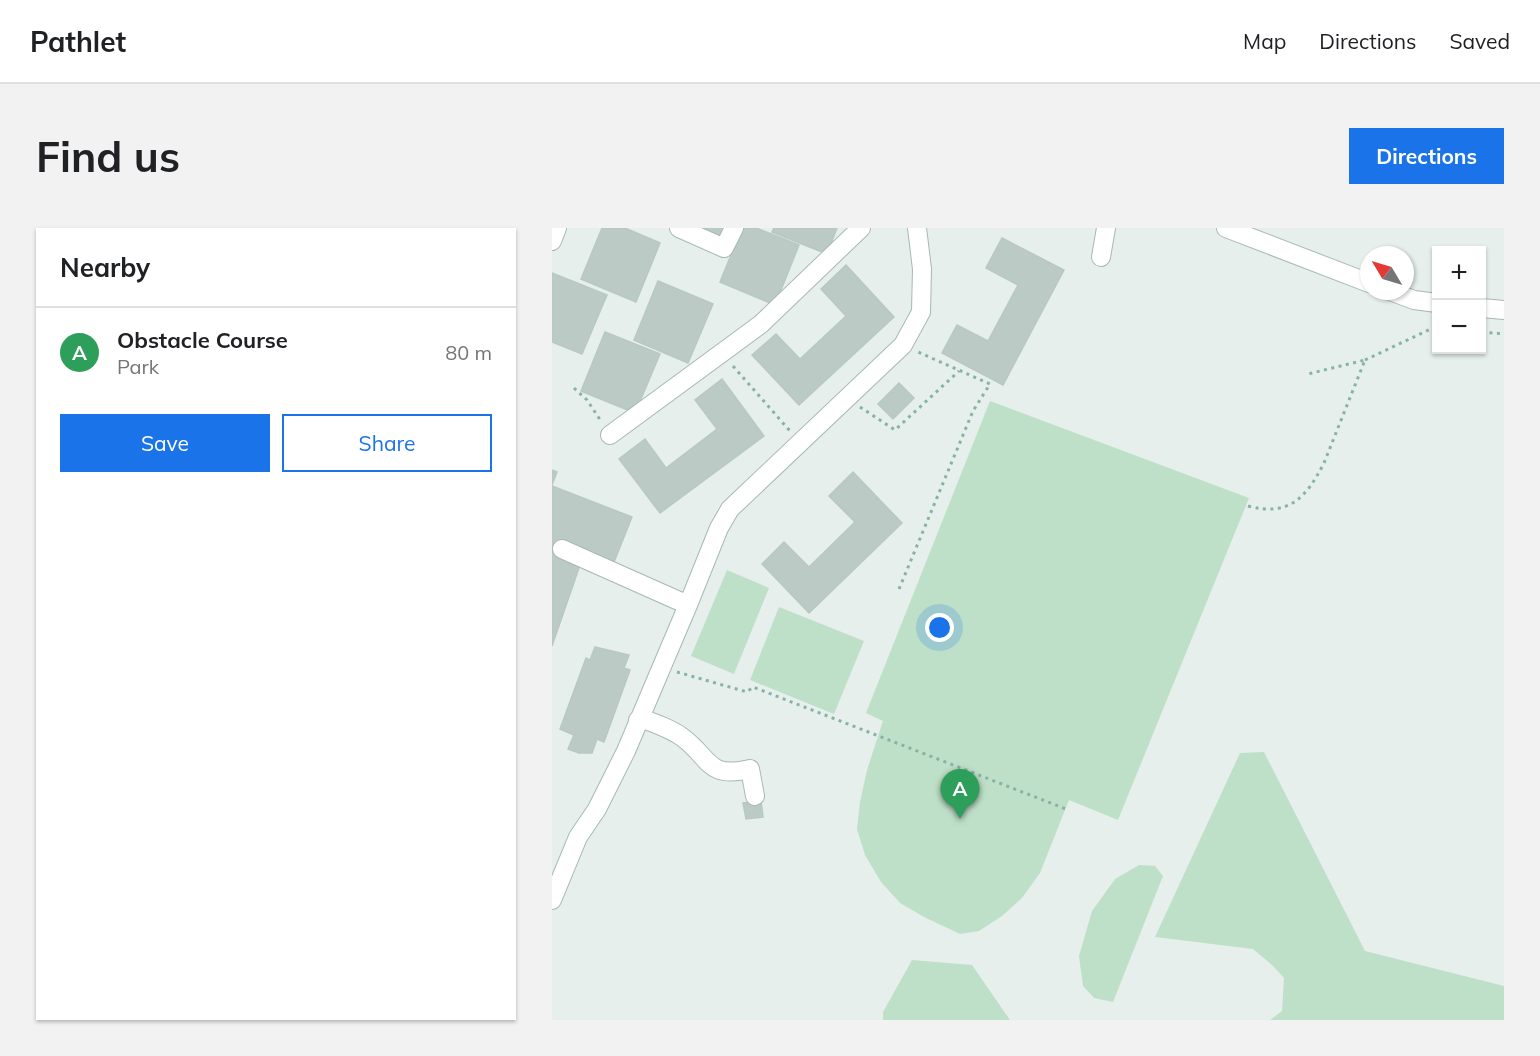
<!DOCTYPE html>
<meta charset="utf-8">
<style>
:root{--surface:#fff;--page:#f2f2f2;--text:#202124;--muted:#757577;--line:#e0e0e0;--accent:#1a73e8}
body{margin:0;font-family:Mulish,sans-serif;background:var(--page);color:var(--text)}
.controls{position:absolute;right:18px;top:18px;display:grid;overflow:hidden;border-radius:0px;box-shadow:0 2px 4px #0004}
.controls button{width:54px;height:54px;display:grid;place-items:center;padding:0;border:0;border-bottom:2px solid var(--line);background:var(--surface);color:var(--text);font:30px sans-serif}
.compass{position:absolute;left:808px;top:18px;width:54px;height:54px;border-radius:50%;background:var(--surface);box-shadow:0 2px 4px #0004;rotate:308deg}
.you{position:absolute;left:388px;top:400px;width:21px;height:21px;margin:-15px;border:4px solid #fff;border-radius:50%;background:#1a73e8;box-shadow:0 0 0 9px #1a73e833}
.badge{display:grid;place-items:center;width:39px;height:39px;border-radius:50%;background:var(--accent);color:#fff;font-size:20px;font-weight:700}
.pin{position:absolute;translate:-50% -50px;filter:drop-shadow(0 2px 3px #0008)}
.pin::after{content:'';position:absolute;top:32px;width:21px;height:18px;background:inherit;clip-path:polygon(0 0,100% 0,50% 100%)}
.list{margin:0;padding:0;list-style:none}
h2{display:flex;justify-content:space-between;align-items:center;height:78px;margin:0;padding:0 24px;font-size:26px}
h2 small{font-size:20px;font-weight:400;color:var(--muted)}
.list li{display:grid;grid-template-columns:39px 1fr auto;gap:18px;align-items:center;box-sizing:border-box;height:90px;padding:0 24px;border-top:2px solid var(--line)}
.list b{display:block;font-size:22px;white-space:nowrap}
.list p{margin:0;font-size:20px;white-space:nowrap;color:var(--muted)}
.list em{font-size:20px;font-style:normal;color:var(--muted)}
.actions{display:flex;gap:12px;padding:18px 24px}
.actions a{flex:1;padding:14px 0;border:2px solid var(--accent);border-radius:0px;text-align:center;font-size:21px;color:var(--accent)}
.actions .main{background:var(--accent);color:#fff}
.map{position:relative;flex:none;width:952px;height:792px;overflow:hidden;border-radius:0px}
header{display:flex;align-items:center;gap:36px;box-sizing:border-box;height:84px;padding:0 30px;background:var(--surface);border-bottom:2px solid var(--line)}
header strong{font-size:28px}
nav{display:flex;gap:33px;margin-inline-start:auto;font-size:21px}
.intro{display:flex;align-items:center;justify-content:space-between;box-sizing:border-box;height:144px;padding:0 36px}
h1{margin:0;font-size:42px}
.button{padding:15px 27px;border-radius:0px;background:var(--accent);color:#fff;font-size:21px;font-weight:700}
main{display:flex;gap:36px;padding:0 36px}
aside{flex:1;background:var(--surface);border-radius:0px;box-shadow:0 2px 4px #0004}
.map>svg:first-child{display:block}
.green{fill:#bfe0c8}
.building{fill:#bbcac4;stroke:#b8c9c2;stroke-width:1.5}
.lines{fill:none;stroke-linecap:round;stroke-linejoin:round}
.minor-casing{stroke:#a8b8b2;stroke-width:20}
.path{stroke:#86b3a5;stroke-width:3;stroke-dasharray:3 4.5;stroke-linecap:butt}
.minor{stroke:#fff;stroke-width:18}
</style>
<header>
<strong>Pathlet</strong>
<nav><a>Map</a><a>Directions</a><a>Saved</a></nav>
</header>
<div class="intro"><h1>Find us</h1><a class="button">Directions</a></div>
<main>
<aside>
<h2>Nearby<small></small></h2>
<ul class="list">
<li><span class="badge" style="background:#2e9e5b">A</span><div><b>Obstacle Course</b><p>Park</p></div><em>80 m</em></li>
</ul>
<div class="actions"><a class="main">Save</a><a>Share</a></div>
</aside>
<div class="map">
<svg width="952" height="792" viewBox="0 0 952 792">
<rect width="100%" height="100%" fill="#e6efeb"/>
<path class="green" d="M 438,173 L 697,270 L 566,592 L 517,572 L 488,645 L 470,670 L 450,688 L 427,703 L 408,706 L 372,689 L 348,675 L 329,654 L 313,627 L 305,601 L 308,574 L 315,542 L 331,493 L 314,485 Z
M 175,342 L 217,360 L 182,446 L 139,428 Z
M 227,379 L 312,413 L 282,486 L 198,452 Z
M 712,524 L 813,723 L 952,758 L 952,792 L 718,792 L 730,783 L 732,750 L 720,737 L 701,721 L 603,709 L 688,525 Z
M 587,637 L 603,638 L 611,648 L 561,774 L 542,770 L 531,758 L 527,728 L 540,683 L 563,651 Z
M 360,732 L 420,737 L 458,792 L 331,792 L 331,784 Z"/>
<path class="building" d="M 50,0 L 73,0 L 108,15 L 84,74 L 29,51 Z
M 142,0 L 177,0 L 172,12 Z
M 190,0 L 204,0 L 247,17 L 223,77 L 168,54 Z
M 222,0 L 285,0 L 275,26 L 220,4 Z
M 450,10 L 512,42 L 451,157 L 390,125 L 405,97 L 436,113 L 466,57 L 434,40 Z
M 294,37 L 342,89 L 247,177 L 200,127 L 224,106 L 248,131 L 294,88 L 269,61 Z
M 0,45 L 55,67 L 30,126 L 0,114 Z
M 106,53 L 161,76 L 136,135 L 82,112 Z
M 53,104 L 108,126 L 83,185 L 29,163 Z
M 170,151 L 212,208 L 108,285 L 67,231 L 93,211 L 114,240 L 165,201 L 143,172 Z
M 347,155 L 362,170 L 341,191 L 326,176 Z
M 0,242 L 5,244 L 0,257 Z
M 301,244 L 350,295 L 257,385 L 210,336 L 232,314 L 257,339 L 303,294 L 277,268 Z
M 0,258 L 80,289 L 62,334 L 8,314 L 3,327 L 28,337 L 0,418 Z
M 43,419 L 77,427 L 72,440 L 78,442 L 52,514 L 45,511 L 40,525 L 27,525 L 16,521 L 22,507 L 8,501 L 34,430 L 38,432 Z
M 209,573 L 211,589 L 194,591 L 191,575 Z"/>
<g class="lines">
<defs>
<path id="minor" d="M 127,0 L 172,20 L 182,0
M 674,0 L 817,55
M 0,13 L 5,0
M 549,29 L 554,0
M 838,63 L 862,72 L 885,75
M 930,80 L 952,82
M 58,207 L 209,96 L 309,0
M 10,321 L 136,377
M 86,492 L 91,491 C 105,496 119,501 130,509 C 159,530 154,551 198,541 L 203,568
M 0,672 L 26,609 L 45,581 L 74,523 L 136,377 L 167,300 L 178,281 L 351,117 L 369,84 L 370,41 L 365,0"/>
</defs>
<use href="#minor" class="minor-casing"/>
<path class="path" d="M 930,104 L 952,106
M 813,132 L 885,98
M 181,138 L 238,203
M 22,160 L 35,172 L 49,193
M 308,179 L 343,202 L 407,143
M 696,278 C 737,289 754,270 772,235 L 813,132 L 756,146
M 347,361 L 421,183 L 438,156 L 366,124
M 125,444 L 195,464 L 201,459 L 514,581"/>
<use href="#minor" class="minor"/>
</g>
</svg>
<div class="controls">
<button>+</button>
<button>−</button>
</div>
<svg class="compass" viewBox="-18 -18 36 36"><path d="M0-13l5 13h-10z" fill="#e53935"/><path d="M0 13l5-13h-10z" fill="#757577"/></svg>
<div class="you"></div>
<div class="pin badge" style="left:408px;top:591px;background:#2e9e5b">A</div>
</div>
</main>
